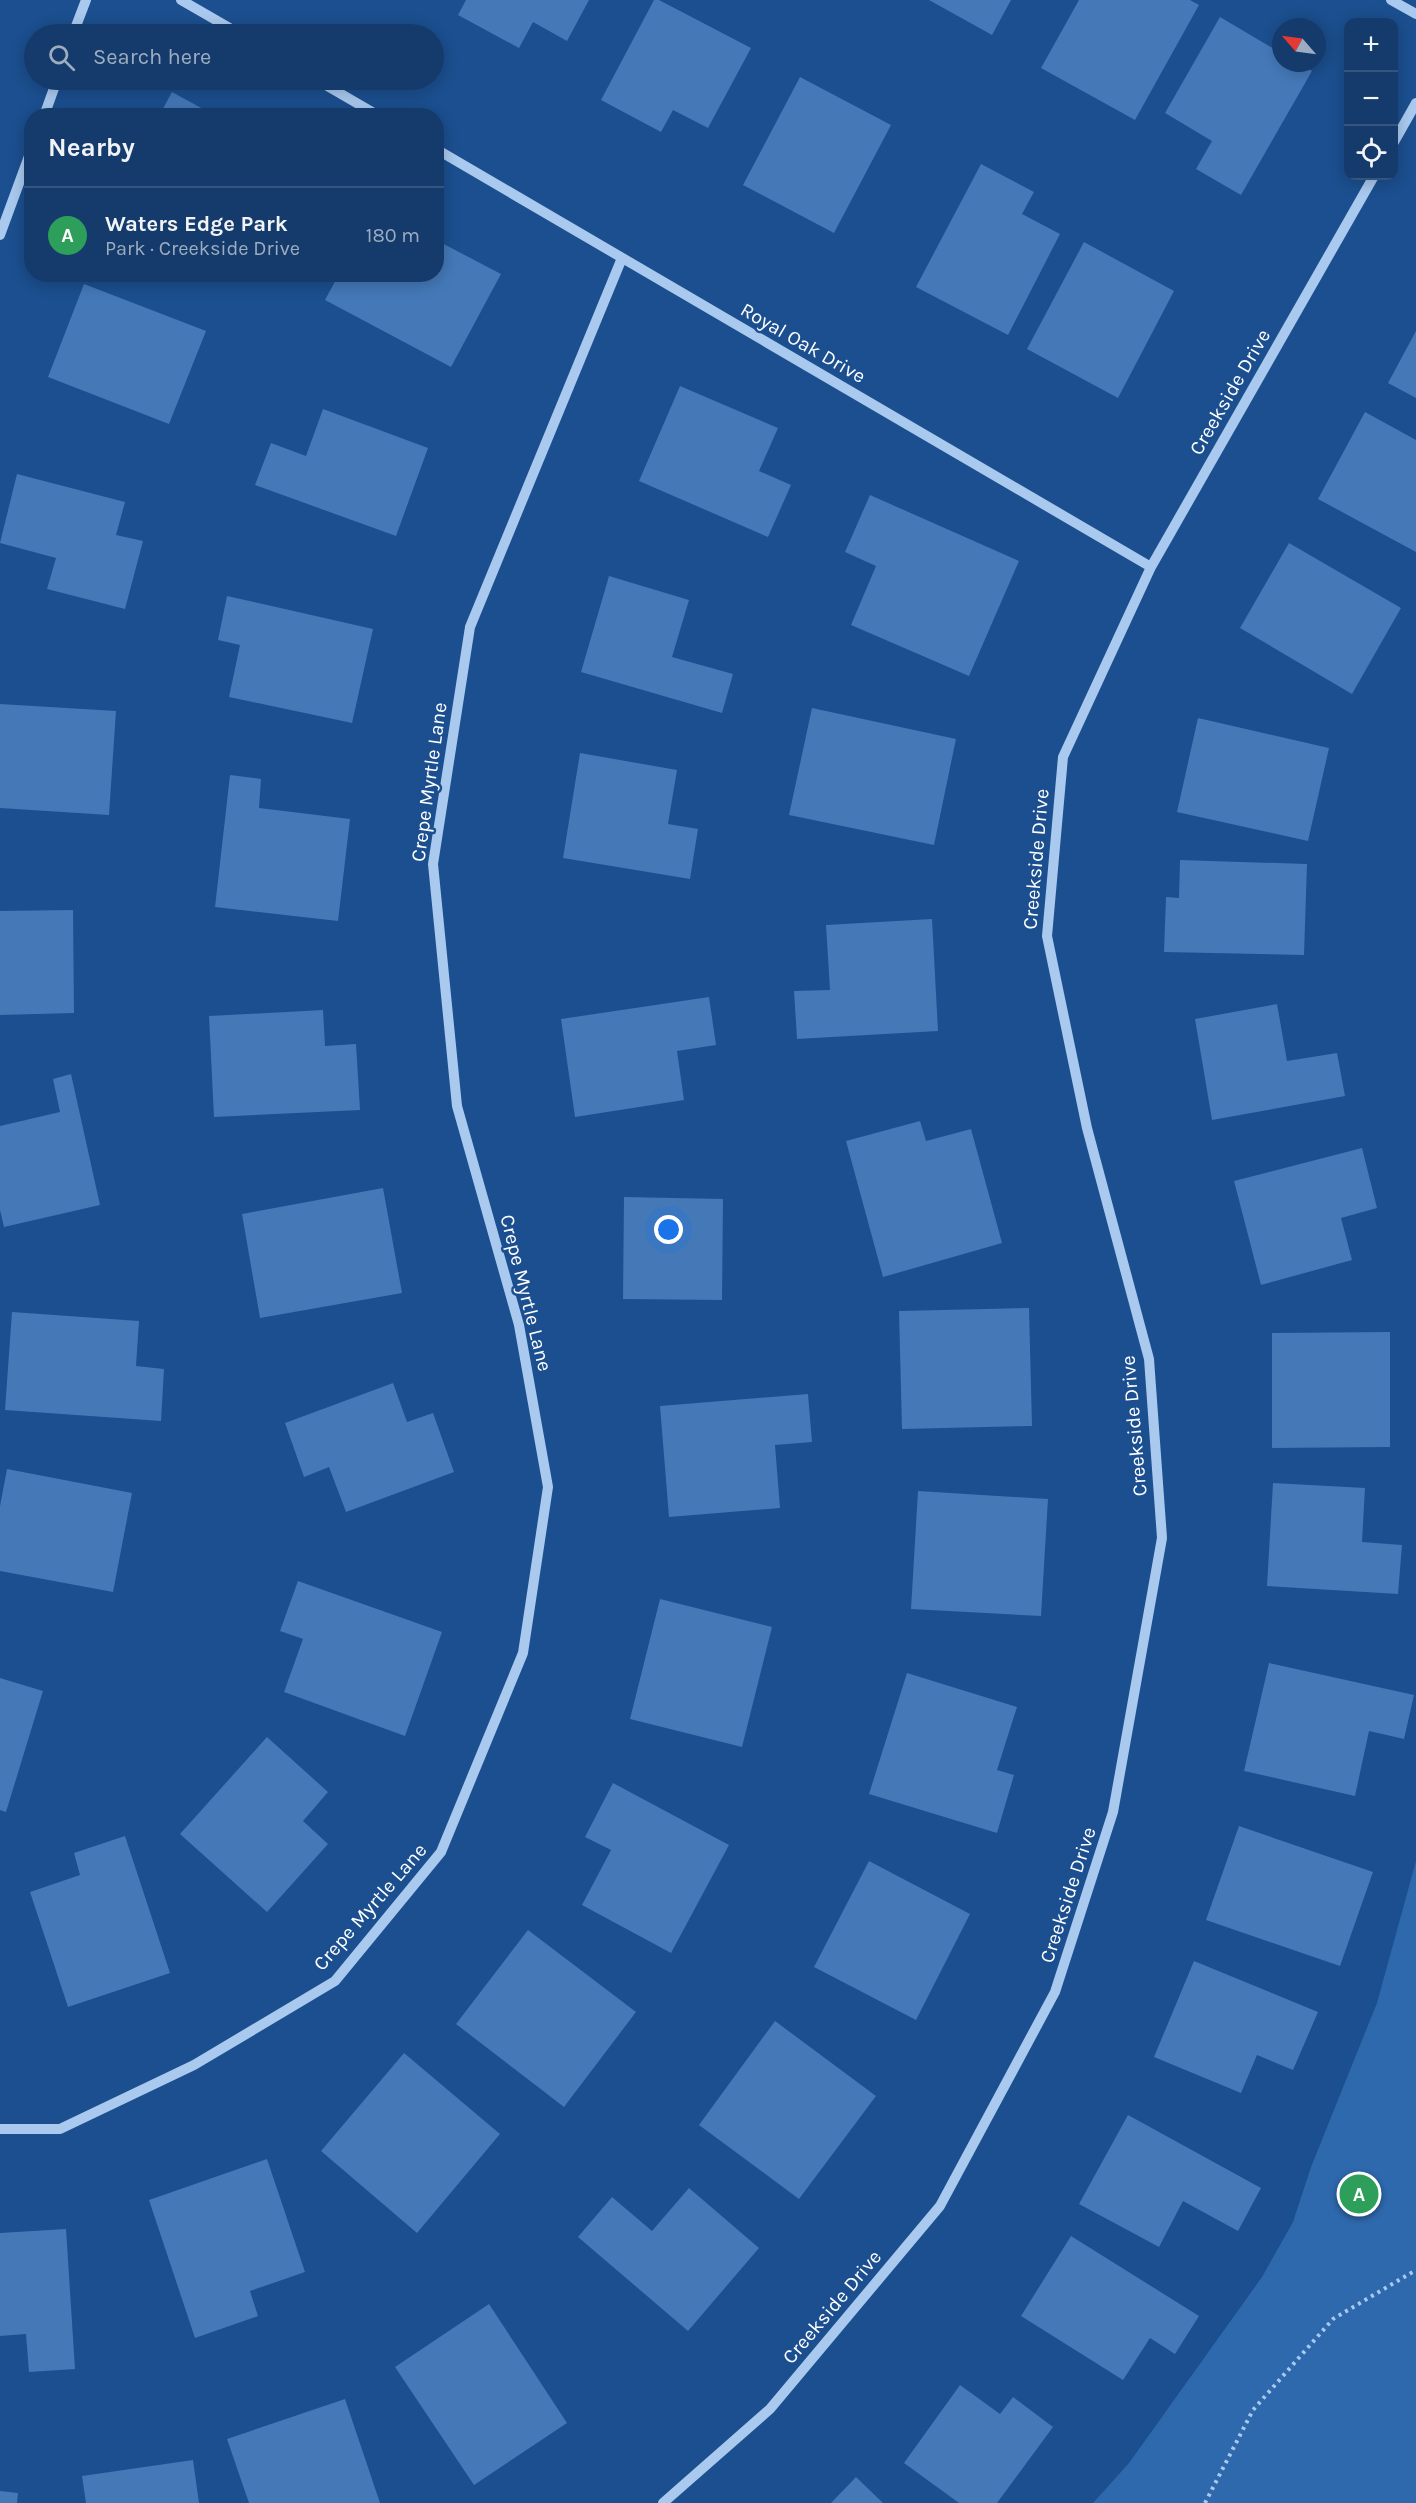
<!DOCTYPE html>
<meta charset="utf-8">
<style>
:root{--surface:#143b6b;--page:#1d4271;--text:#f1f3f6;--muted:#9dadc1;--line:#33557e;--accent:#e69b98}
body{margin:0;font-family:Karla,sans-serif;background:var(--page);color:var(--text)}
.controls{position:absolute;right:18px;top:18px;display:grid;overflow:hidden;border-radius:12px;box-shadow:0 3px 15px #0003}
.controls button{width:54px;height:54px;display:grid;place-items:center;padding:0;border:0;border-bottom:2px solid var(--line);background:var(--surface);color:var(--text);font:30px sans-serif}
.compass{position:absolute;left:1272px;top:18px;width:54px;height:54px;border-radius:50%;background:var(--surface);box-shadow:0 3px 15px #0003;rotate:298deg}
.you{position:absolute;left:669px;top:1230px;width:21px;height:21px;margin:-15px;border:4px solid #fff;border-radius:50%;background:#1a73e8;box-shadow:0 0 0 9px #1a73e833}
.badge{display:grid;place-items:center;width:39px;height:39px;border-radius:50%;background:var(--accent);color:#fff;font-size:20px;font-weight:700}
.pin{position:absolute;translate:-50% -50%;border:3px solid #fff;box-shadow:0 2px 6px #0006}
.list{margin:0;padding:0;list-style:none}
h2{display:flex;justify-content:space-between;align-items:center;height:78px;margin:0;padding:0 24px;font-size:26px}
h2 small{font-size:20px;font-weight:400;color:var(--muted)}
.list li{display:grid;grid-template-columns:39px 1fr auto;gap:18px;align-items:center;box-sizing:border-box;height:96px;padding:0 24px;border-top:2px solid var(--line)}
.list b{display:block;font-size:22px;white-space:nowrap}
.list p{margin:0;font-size:20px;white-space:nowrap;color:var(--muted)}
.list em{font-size:20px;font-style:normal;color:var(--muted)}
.icon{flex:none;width:33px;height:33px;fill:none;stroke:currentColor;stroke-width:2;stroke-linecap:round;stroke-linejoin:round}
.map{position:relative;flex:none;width:1416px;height:2503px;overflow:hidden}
.search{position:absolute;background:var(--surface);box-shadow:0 3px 15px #0003;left:24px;top:24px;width:420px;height:66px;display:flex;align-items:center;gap:15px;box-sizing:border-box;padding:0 21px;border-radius:33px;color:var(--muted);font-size:22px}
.panel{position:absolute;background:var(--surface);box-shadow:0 3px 15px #0003;left:24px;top:108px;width:420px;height:174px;border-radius:24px}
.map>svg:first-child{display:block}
.green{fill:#2e69ad}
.building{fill:#4478b7}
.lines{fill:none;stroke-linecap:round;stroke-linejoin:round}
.path{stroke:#a9c9ee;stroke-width:4;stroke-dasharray:3 4.5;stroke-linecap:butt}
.minor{stroke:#a9c9ee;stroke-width:10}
.labels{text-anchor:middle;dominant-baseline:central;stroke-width:5;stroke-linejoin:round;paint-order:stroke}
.street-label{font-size:20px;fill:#fff;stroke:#1b4f8f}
</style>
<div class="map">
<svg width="1416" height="2503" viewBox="0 0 1416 2503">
<rect width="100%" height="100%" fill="#1b4f8f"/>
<path class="green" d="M 1416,1861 L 1416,2503 L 1093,2503 L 1129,2463 L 1262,2277 L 1293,2222 L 1311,2167 L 1377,2003 Z"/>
<path class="building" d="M 466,0 L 589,0 L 567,41 L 533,22 L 519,48 L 458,15 Z
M 654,0 L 659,0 L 751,48 L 708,128 L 673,110 L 661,132 L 601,100 Z
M 929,0 L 1011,0 L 992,35 Z
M 1079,0 L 1190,0 L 1199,5 L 1135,120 L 1041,68 Z
M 1220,17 L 1281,53 L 1281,63 L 1299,63 L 1312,71 L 1241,195 L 1196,169 L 1212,141 L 1165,113 Z
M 800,77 L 891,125 L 834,233 L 743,185 Z
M 172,92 L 216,116 L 159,116 Z
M 981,164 L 1034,192 L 1022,214 L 1060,234 L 1008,335 L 916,287 Z
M 436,240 L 501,274 L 451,367 L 325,300 L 339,274 L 436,274 Z
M 1084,242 L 1174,291 L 1118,398 L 1027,349 Z
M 84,284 L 206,331 L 169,424 L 48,377 Z
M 1416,331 L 1416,398 L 1388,383 Z
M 680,386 L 778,428 L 759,471 L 791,485 L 768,537 L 639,481 Z
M 323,409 L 428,448 L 396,536 L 255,485 L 271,443 L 306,456 Z
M 1365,412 L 1416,440 L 1416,552 L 1318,499 Z
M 17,474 L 125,502 L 116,535 L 143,541 L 125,609 L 47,589 L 56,558 L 0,543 Z
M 870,495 L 1019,561 L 969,676 L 851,625 L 876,566 L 845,552 Z
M 1289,543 L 1401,608 L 1352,694 L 1240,628 Z
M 609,576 L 689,600 L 672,657 L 733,674 L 722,713 L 581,672 Z
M 227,596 L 373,629 L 352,723 L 229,697 L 240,645 L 218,640 Z
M 0,704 L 116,711 L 109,815 L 0,808 Z
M 812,708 L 956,739 L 934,845 L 789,815 Z
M 1198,718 L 1329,748 L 1308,841 L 1177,812 Z
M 580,753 L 677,770 L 668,824 L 698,829 L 690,879 L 563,858 Z
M 230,775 L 261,779 L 259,808 L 350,819 L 338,921 L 215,907 Z
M 1180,860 L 1307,864 L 1304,955 L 1164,952 L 1166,897 L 1179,898 Z
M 73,910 L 74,1013 L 0,1015 L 0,911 Z
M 932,919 L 938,1031 L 797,1039 L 794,991 L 830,990 L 826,925 Z
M 709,997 L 716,1045 L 677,1051 L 684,1100 L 575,1117 L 561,1019 Z
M 1277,1004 L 1287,1061 L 1337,1053 L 1345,1096 L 1212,1120 L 1195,1019 Z
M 323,1010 L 325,1046 L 356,1044 L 360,1110 L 214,1117 L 209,1016 Z
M 71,1074 L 100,1205 L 4,1227 L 0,1210 L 0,1126 L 60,1112 L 53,1079 Z
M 920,1121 L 926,1141 L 971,1129 L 1002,1243 L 883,1277 L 846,1141 Z
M 1362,1148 L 1377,1208 L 1341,1218 L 1352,1260 L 1261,1285 L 1234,1181 Z
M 383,1188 L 402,1293 L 260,1318 L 242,1214 Z
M 624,1197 L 723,1199 L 722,1300 L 623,1299 Z
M 1029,1308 L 1032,1426 L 902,1429 L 899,1311 Z
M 12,1312 L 139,1321 L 136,1366 L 164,1369 L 161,1421 L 5,1410 Z
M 1390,1332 L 1390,1447 L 1272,1448 L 1272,1333 Z
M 393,1383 L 407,1422 L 433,1413 L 454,1472 L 346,1512 L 329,1467 L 304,1477 L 285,1423 Z
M 808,1394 L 812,1442 L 775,1445 L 780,1508 L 669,1517 L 660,1406 Z
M 7,1469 L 132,1493 L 113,1592 L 0,1571 L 0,1506 Z
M 1273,1483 L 1365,1488 L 1362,1542 L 1402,1545 L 1398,1594 L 1267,1586 Z
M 918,1491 L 1048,1499 L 1041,1616 L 911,1609 Z
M 298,1581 L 442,1632 L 405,1736 L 284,1692 L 303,1639 L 280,1631 Z
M 660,1599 L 772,1627 L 742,1747 L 630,1719 Z
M 1269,1663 L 1414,1695 L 1404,1739 L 1369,1731 L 1355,1796 L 1244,1771 Z
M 907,1673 L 1017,1707 L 997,1770 L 1014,1775 L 997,1833 L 869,1794 Z
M 0,1678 L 43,1691 L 6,1812 L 0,1810 Z
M 267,1737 L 328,1792 L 303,1821 L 328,1844 L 267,1912 L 180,1834 Z
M 613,1783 L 729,1845 L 671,1953 L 582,1905 L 611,1850 L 585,1837 Z
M 1239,1826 L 1373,1872 L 1340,1966 L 1206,1920 Z
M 125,1836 L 170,1973 L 68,2007 L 30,1892 L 80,1875 L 74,1853 Z
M 869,1861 L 970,1914 L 916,2020 L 814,1967 Z
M 528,1930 L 636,2012 L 564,2107 L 456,2024 Z
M 1194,1961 L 1318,2012 L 1293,2070 L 1257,2055 L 1241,2093 L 1154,2057 Z
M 775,2021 L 876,2096 L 799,2199 L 699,2125 Z
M 404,2053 L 500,2134 L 417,2233 L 321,2151 Z
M 1128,2115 L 1261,2188 L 1238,2231 L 1183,2201 L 1159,2247 L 1079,2204 Z
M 267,2159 L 305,2272 L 250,2291 L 258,2316 L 195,2338 L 149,2200 Z
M 689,2188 L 759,2248 L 688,2331 L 578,2237 L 612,2197 L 652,2231 Z
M 66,2229 L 75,2369 L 29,2372 L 26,2334 L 0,2336 L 0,2233 Z
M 1071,2236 L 1199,2316 L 1175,2354 L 1150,2338 L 1123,2380 L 1021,2316 Z
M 489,2304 L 567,2423 L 474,2485 L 395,2367 Z
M 960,2385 L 1000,2414 L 1013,2397 L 1053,2427 L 997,2503 L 959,2503 L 904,2463 Z
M 345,2399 L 380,2503 L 249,2503 L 227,2439 Z
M 193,2460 L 199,2503 L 86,2503 L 82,2476 Z
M 856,2477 L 883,2503 L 831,2503 Z
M 0,2491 L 18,2493 L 17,2503 L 0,2503 Z"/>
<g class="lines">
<path class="path" d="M 1205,2503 L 1253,2410 L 1333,2319 L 1416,2270"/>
<path class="minor" d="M 181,0 L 240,34
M 1391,0 L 1416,14
M 73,34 L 86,0
M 317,80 L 379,116
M 44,116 L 57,80
M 1394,142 L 1416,103
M 436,149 L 1151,567
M 0,235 L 32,148
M 0,2129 L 60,2129 L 194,2065 L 335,1981 L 441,1852 L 523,1653 L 548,1487 L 519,1325 L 457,1106 L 433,864 L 470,627 L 622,258
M 663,2503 L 770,2409 L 940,2206 L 1055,1992 L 1113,1812 L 1162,1538 L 1149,1359 L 1087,1128 L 1047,936 L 1063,757 L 1151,567 L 1374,176"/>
</g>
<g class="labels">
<g class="street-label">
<text transform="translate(803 343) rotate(30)">Royal Oak Drive</text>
<text transform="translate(1230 392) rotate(-60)">Creekside Drive</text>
<text transform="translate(429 782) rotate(-82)">Crepe Myrtle Lane</text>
<text transform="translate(1036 859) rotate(-85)">Creekside Drive</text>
<text transform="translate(526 1293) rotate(76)">Crepe Myrtle Lane</text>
<text transform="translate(1134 1426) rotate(-95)">Creekside Drive</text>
<text transform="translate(1068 1895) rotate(-72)">Creekside Drive</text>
<text transform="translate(370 1907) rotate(-49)">Crepe Myrtle Lane</text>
<text transform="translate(832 2307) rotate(-50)">Creekside Drive</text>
</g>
</g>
</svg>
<div class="controls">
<button>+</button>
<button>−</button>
<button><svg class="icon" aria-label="locate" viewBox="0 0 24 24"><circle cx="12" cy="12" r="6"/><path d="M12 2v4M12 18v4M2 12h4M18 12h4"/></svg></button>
</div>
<svg class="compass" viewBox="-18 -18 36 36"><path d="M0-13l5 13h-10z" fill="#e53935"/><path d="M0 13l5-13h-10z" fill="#9dadc1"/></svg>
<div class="you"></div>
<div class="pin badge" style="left:1359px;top:2194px;background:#2e9e5b">A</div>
<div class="search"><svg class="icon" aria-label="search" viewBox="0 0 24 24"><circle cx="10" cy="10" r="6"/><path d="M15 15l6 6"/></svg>Search here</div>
<section class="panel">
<h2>Nearby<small></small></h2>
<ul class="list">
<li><span class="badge" style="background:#2e9e5b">A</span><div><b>Waters Edge Park</b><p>Park · Creekside Drive</p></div><em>180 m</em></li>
</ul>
</section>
</div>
